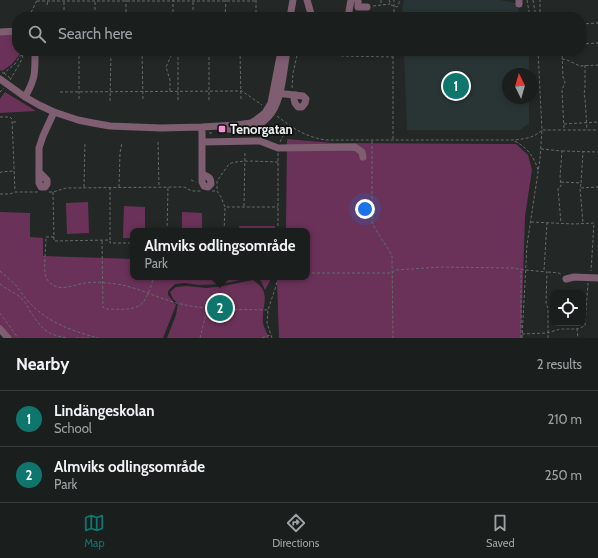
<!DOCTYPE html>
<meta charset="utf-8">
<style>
:root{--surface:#1a1e1d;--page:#232726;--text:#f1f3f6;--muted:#9fa2a4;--line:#383c3b;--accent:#0f766e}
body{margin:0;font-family:Cabin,sans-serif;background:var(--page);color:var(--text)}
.controls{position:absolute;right:12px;bottom:12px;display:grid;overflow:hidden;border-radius:8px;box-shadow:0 2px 6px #0003}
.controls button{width:36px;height:36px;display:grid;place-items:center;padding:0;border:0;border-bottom:1px solid var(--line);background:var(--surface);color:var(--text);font:20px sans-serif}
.compass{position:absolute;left:502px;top:68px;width:36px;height:36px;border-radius:50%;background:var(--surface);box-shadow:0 2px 6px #0003;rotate:355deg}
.you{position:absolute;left:365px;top:209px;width:14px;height:14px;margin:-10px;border:3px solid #fff;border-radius:50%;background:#1a73e8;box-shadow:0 0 0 6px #1a73e833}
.badge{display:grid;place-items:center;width:26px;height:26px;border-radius:50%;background:var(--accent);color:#fff;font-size:13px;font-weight:700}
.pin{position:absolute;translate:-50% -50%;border:2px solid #fff;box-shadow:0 1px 4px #0006}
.popup{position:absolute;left:130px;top:228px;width:180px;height:52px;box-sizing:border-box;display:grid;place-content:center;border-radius:8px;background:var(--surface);filter:drop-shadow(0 1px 3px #0005);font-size:13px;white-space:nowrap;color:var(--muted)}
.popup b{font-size:15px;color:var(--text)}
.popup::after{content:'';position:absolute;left:50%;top:100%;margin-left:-8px;border:8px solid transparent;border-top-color:var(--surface)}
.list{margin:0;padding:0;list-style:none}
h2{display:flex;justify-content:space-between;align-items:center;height:52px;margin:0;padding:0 16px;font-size:17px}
h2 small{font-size:13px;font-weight:400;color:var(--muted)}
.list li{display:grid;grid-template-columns:26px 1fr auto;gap:12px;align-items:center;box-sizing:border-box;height:56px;padding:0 16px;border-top:1px solid var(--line)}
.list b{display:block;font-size:15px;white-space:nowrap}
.list p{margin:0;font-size:13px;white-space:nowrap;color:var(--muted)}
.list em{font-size:13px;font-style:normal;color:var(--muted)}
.icon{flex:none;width:22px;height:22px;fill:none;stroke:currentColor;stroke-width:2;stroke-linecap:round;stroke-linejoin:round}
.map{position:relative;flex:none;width:598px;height:338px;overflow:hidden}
.search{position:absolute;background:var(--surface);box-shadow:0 2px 6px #0003;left:12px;right:12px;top:12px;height:44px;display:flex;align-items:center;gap:10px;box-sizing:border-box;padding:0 14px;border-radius:16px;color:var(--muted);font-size:15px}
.sheet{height:164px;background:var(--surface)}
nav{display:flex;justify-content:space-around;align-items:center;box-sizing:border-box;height:56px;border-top:1px solid var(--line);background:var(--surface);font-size:11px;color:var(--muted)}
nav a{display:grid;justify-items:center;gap:2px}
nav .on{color:var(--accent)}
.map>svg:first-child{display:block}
.built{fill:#293534}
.green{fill:#6b3259}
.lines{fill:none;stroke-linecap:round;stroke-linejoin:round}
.path{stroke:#666a69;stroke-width:1;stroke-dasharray:3 2;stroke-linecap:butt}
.minor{stroke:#7f5e72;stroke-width:7}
.poi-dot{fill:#f591d2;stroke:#0e1010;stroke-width:1.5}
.labels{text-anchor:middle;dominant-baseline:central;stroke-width:3.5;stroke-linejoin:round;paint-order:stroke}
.poi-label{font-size:13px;font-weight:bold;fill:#edf1f0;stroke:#0e1010;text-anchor:start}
</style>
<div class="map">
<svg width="598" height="338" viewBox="0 0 598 338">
<rect width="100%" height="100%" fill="#232827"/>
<path class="built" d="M 404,0 L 500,0 L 516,3 L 521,17 L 402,17 L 402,11 Z
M 404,51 L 529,51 L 529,74 L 508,74 L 508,98 L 529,98 L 529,123 L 520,130 L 407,130 Z"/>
<path class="green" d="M 17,33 L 17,51 L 23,51 L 22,53 L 20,54 L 11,65 L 2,71 L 0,70 L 0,34 Z
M 5,92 L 36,111 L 0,113 L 0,99 Z
M 287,139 L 332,143 L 516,144 L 528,155 L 532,170 L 525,216 L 521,338 L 279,338 L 277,279 L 278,277 L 307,277 L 307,231 L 286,231 Z
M 88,202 L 89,233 L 67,234 L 66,203 Z
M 124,206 L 145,207 L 145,231 L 133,231 L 133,238 L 123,238 Z
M 0,212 L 30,213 L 30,237 L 43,238 L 43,256 L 133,259 L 133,277 L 272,277 L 265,290 L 261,281 L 253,277 L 222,284 L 199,285 L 185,283 L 175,284 L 168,291 L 168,295 L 176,305 L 163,338 L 11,338 L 0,328 Z
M 182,212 L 202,213 L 202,231 L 182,231 Z
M 239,226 L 275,226 L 275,231 L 240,231 Z
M 253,280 C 273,293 261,304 263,323 C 264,328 267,333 269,338 L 167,338 L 176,315 L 178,303 L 173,299 L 170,292 L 176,287 L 187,286 L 206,288 L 223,286 Z"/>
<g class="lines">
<path class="path" d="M 256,0 L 256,17
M 381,0 L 381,4
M 389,0 L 391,5 L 397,7 L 398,6 L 400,0
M 527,0 L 530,17
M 533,0 L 536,17
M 37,1 L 256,1
M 64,2 L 64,17
M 95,2 L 95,17
M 193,2 L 193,17
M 47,5 L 48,0
M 373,6 L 390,4
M 29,17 L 37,0
M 126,17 L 126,0
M 173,17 L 173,0
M 225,17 L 226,0
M 394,17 L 394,0
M 540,17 L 540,0
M 581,24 L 598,23
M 581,44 L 598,43
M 79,51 L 79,101
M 142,51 L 143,100
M 240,51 L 241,100
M 340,51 L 341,56 L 393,57
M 393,51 L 393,140
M 562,51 L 563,77 L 565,82 L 562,90 L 564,129
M 562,59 L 567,60 L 580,66 L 598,65
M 585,65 L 585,88 L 584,94 L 585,98 L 587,130
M 2,73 L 4,73 L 15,64 L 20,56 L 23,55
M 4,73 L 10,78
M 10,80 L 20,63 L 25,51
M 292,88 L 293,73 L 298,51
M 170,91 L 170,80 L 166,67 L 171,56 L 172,51
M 0,92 L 4,88
M 60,92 L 242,91 L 262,105
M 178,100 L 178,51
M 209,100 L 209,51
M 110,101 L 111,51
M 277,116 C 294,129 304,136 325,140 L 513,140 C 524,139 534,138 542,130 L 538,51
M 0,117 L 10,117 L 12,119 L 15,191
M 13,122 L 18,122
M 564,124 L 598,122
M 209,133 L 213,133
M 372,141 L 372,222 C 377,234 386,244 392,256 L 393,338
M 515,141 C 527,148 534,156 538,170
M 158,142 L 159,187
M 280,142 L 284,134 L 290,126
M 541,149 L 562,151 L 560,177 L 561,186 L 558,188 L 561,223
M 562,151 L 598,152
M 278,153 L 278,231
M 278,162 C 265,162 239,159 229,164 L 217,181 L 217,191 L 221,197 L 225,207 L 278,207
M 0,173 L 1,172 L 13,171
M 191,180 L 196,182
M 561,182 L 581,183 L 583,152
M 581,184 L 580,188 L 583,223
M 84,187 L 85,142
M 119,187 L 120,153 L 122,142
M 581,188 L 598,187
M 212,191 L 217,191
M 49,192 L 53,192 L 66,188 L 184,187 L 192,191 L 201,191
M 53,192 L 54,241 L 110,240 L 110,188
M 0,194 L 10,194 L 15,192 L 38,192
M 244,206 L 245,152
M 531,222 L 574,224 L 594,223 L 591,271
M 167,231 L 168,188
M 224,231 L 225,208
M 54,237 L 46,237 C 46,248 43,267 46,277 C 47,280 49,282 51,284 C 62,292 75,284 86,283 C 93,282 100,282 107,283 C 132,284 154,297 177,303 C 207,311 237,309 268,310
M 102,241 L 103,307 L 105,309 C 117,309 137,312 144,301 C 149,294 151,285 154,277
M 110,241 L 110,243 L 133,243
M 544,270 L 547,223
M 0,271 C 6,277 13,281 18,288 C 23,295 28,302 34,307 C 51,324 76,332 98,338
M 548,272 L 559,273 L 562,275
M 307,273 L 392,273 L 396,270 L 440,267 L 513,268 L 525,270 L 547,272 L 546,304 L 548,308 L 548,338
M 0,284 C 7,290 17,293 23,300 C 26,303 28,307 30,311 C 42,329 45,334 67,338
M 0,313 L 18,338
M 577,323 L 577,329 L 585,326 L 588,283
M 522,334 L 547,333 L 560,329 L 577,329 L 578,338
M 76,338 L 89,338
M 200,338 L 207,310
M 262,338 L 270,335
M 272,338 L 267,323 L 268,310 L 276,286 L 278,277
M 521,338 L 521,271
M 522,338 L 527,245 L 540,159 L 542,130 L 598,130"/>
<path class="minor" d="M 307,0 L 312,17
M 358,0 L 358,7 L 367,7
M 519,4 L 519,0
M 290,17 L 293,0
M 348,17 L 351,0
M 0,32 L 17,31
M 0,79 L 25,97 L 39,105 L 54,112 L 78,120 L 93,123 L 110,126 L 161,128 L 202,127 L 237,125 L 251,123 L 256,120 L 265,113 L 271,103 L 281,51
M 276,93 L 303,96 L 306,99 L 305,103 L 302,107 L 298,107 L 295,103 L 294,99 L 296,95
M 25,97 C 36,78 35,72 35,51
M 202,127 L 202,182 L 204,186 L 208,187 L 211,184 C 211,177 208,177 202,174
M 228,129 C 282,133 280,91 287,51
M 202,142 L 260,141 L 278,148 L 355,147 L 362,152 L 363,157
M 39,172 L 47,180 L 47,184 L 45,187 L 41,187 L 39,183 L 39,148 L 43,136 L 54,112
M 566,279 L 574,277 L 598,278
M 0,329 L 8,338"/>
</g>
<rect class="poi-dot" x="218" y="125" width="8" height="8" rx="2"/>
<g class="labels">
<g class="poi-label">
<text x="230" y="129">Tenorgatan</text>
</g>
</g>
</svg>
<div class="controls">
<button><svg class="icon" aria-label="locate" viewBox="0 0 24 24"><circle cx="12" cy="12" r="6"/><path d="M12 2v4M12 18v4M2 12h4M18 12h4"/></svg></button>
</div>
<svg class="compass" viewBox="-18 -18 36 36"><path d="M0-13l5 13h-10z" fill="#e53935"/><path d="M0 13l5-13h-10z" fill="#9fa2a4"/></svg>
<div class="you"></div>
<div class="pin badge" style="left:456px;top:86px">1</div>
<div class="pin badge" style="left:220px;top:308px">2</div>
<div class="popup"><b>Almviks odlingsområde</b>Park</div>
<div class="search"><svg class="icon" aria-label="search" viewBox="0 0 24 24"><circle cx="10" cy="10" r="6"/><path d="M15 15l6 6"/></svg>Search here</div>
</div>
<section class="sheet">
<h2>Nearby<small>2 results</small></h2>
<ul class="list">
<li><span class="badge">1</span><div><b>Lindängeskolan</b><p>School</p></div><em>210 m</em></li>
<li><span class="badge">2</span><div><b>Almviks odlingsområde</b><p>Park</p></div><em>250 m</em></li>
</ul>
</section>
<nav>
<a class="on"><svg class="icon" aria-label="map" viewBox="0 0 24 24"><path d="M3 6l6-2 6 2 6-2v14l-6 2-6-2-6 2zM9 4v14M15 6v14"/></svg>Map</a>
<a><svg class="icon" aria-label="directions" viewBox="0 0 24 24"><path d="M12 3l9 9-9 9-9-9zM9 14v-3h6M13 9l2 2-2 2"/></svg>Directions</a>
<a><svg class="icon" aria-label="saved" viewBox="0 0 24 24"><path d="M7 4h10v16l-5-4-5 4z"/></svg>Saved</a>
</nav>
